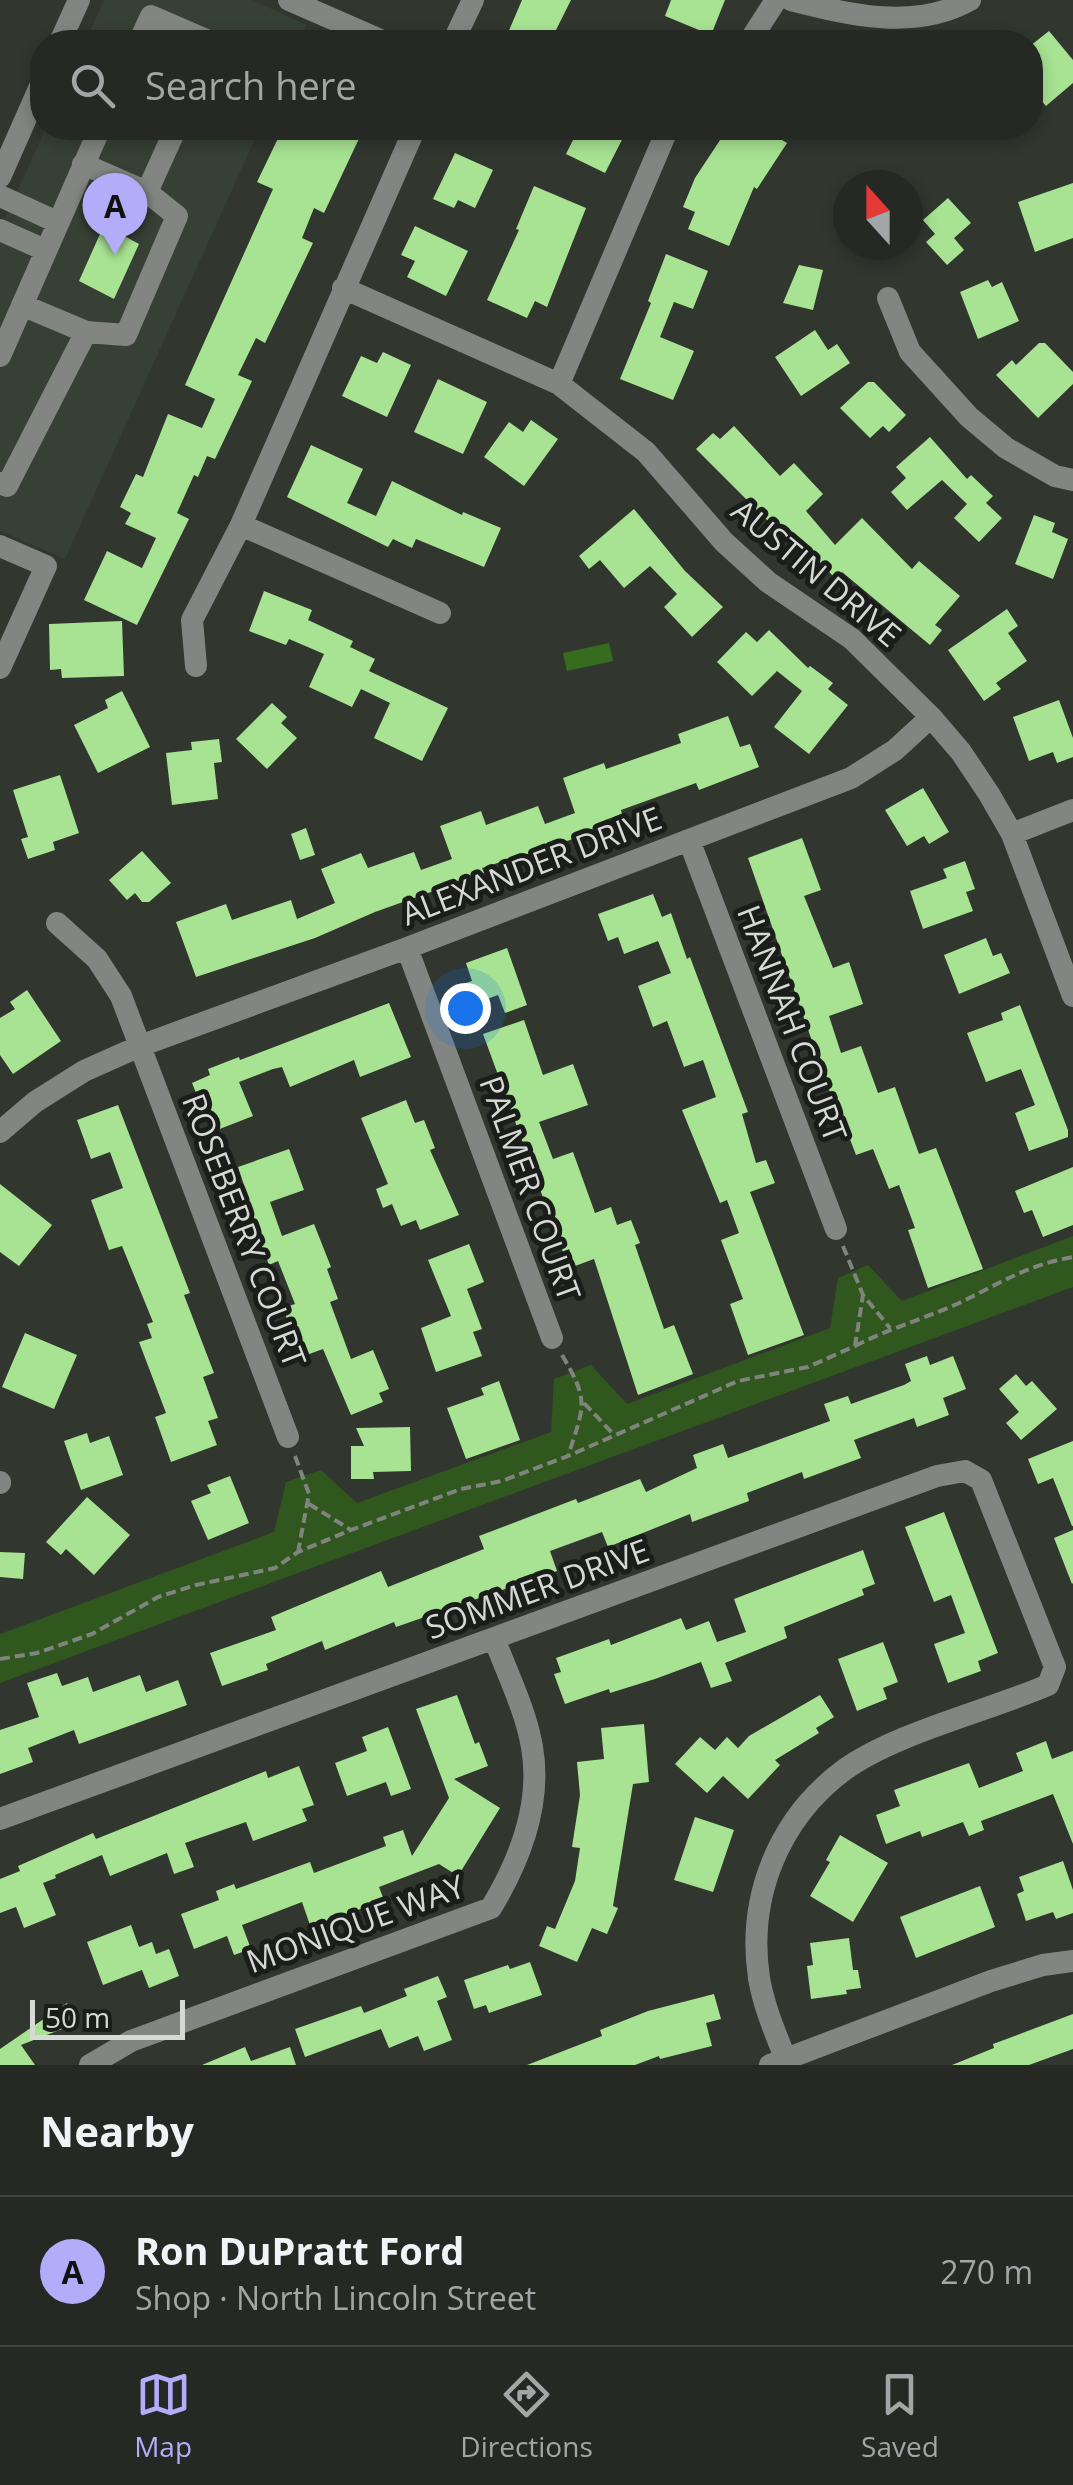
<!DOCTYPE html>
<meta charset="utf-8">
<style>
:root{--surface:#252823;--page:#2d302b;--text:#f1f3f6;--muted:#a3a6a6;--line:#424441;--accent:#b3adf9}
body{margin:0;font-family:"Open Sans",sans-serif;background:var(--page);color:var(--text)}
.compass{position:absolute;left:833px;top:170px;width:90px;height:90px;border-radius:50%;background:var(--surface);box-shadow:0 5px 15px #0003;rotate:339deg}
.scale{position:absolute;left:30px;bottom:25px;width:155px;box-sizing:border-box;padding-left:10px;border:5px solid #d6d9d4;border-top:0;font-size:28px;line-height:35px;white-space:nowrap;color:#d6d9d4;-webkit-text-stroke:8px #1b1d1a;paint-order:stroke}
.you{position:absolute;left:465px;top:1008px;width:35px;height:35px;margin:-25px;border:8px solid #fff;border-radius:50%;background:#1a73e8;box-shadow:0 0 0 15px #1a73e833}
.badge{display:grid;place-items:center;width:65px;height:65px;border-radius:50%;background:var(--accent);color:#111;font-size:32px;font-weight:700}
.pin{position:absolute;translate:-50% -82px;filter:drop-shadow(0 2px 5px #0008)}
.pin::after{content:'';position:absolute;top:52px;width:35px;height:30px;background:inherit;clip-path:polygon(0 0,100% 0,50% 100%)}
.list{margin:0;padding:0;list-style:none}
h2{display:flex;justify-content:space-between;align-items:center;height:130px;margin:0;padding:0 40px;font-size:42px}
h2 small{font-size:32px;font-weight:400;color:var(--muted)}
.list li{display:grid;grid-template-columns:65px 1fr auto;gap:30px;align-items:center;box-sizing:border-box;height:150px;padding:0 40px;border-top:2px solid var(--line)}
.list b{display:block;font-size:38px;white-space:nowrap}
.list p{margin:0;font-size:32px;white-space:nowrap;color:var(--muted)}
.list em{font-size:32px;font-style:normal;color:var(--muted)}
.icon{flex:none;width:55px;height:55px;fill:none;stroke:currentColor;stroke-width:2;stroke-linecap:round;stroke-linejoin:round}
.map{position:relative;flex:none;width:1073px;height:2065px;overflow:hidden}
.search{position:absolute;background:var(--surface);box-shadow:0 5px 15px #0003;left:30px;right:30px;top:30px;height:110px;display:flex;align-items:center;gap:25px;box-sizing:border-box;padding:0 35px;border-radius:40px;color:var(--muted);font-size:38px}
.sheet{height:280px;background:var(--surface)}
nav{display:flex;justify-content:space-around;align-items:center;box-sizing:border-box;height:140px;border-top:2px solid var(--line);background:var(--surface);font-size:28px;color:var(--muted)}
nav a{display:grid;justify-items:center;gap:5px}
nav .on{color:var(--accent)}
.map>svg:first-child{display:block}
.built{fill:#374034}
.green{fill:#2f571e}
.water{fill:#366c1e}
.building{fill:#a7e392}
.lines{fill:none;stroke-linecap:round;stroke-linejoin:round}
.path{stroke:#80847e;stroke-width:4;stroke-dasharray:10 5;stroke-linecap:butt}
.minor{stroke:#828581;stroke-width:22}
.labels{text-anchor:middle;dominant-baseline:central;stroke-width:10;stroke-linejoin:round;paint-order:stroke}
.street-label{font-size:32px;fill:#d6d9d4;stroke:#1b1d1a}
</style>
<div class="map">
<svg width="1073" height="2065" viewBox="0 0 1073 2065">
<rect width="100%" height="100%" fill="#31362f"/>
<path class="built" d="M 104,0 L 252,0 L 307,25 L 299,42 L 85,42 Z
M 46,128 L 260,128 L 65,559 L 0,531 L 0,229 Z"/>
<path class="green" d="M 1073,1236 L 1073,1287 L 0,1683 L 0,1634 L 274,1532 L 286,1482 L 321,1470 L 357,1503 L 551,1432 L 554,1379 L 591,1365 L 627,1404 L 830,1328 L 838,1278 L 868,1265 L 902,1301 Z"/>
<path class="water" d="M 609,643 L 613,661 L 567,671 L 563,653 Z"/>
<path class="building" d="M 522,0 L 571,0 L 550,42 L 504,42 Z
M 671,0 L 725,0 L 711,35 L 665,16 Z
M 1049,31 L 1073,60 L 1073,83 L 1046,106 L 1030,88 L 1030,46 Z
M 283,128 L 364,128 L 324,213 L 314,208 L 302,238 L 313,243 L 265,343 L 256,338 L 238,375 L 252,381 L 215,459 L 207,456 L 198,477 L 194,475 L 177,513 L 189,519 L 137,625 L 84,600 L 107,551 L 142,568 L 156,538 L 125,524 L 131,513 L 120,507 L 136,474 L 143,477 L 168,414 L 202,428 L 215,399 L 185,385 L 273,189 L 257,182 Z
M 579,128 L 628,128 L 605,173 L 566,154 Z
M 728,128 L 762,128 L 787,143 L 757,189 L 754,187 L 729,246 L 688,229 L 695,212 L 683,207 L 695,178 Z
M 455,153 L 493,170 L 475,208 L 458,200 L 454,208 L 433,199 Z
M 1073,183 L 1073,238 L 1035,252 L 1018,202 Z
M 534,186 L 586,208 L 547,307 L 535,301 L 527,318 L 487,300 L 519,230 L 516,229 Z
M 948,198 L 971,223 L 954,238 L 964,250 L 947,265 L 926,242 L 935,234 L 923,220 Z
M 104,225 L 139,244 L 114,299 L 79,281 Z
M 415,226 L 468,251 L 446,296 L 407,277 L 415,261 L 401,255 Z
M 666,254 L 708,271 L 693,309 L 674,302 L 660,337 L 694,351 L 673,400 L 620,379 L 651,303 L 648,301 Z
M 799,265 L 823,270 L 813,310 L 783,303 Z
M 988,280 L 992,287 L 1002,282 L 1019,321 L 978,339 L 960,292 Z
M 815,330 L 828,350 L 837,344 L 850,363 L 801,396 L 775,357 Z
M 1039,343 L 1045,343 L 1073,372 L 1073,384 L 1038,418 L 996,375 L 1012,360 L 1016,365 Z
M 383,352 L 411,365 L 387,417 L 342,396 L 361,356 L 377,363 Z
M 438,379 L 487,402 L 463,454 L 414,432 Z
M 868,382 L 874,382 L 906,415 L 889,432 L 883,426 L 870,438 L 840,408 Z
M 531,420 L 558,439 L 524,486 L 484,457 L 509,422 L 523,432 Z
M 734,426 L 780,476 L 794,463 L 823,494 L 806,511 L 835,545 L 862,518 L 912,569 L 919,561 L 960,596 L 935,625 L 942,630 L 930,645 L 842,572 L 836,579 L 801,543 L 795,548 L 696,449 L 713,433 L 720,439 Z
M 930,437 L 967,479 L 971,475 L 993,496 L 986,503 L 1002,518 L 979,542 L 954,518 L 967,504 L 942,480 L 907,510 L 891,492 L 906,478 L 896,467 Z
M 311,445 L 363,469 L 347,503 L 376,516 L 392,481 L 462,515 L 463,512 L 501,528 L 484,567 L 416,539 L 412,548 L 393,539 L 388,547 L 287,497 Z
M 634,509 L 685,571 L 723,607 L 692,637 L 664,607 L 677,594 L 650,566 L 624,588 L 600,560 L 589,569 L 579,556 Z
M 1034,515 L 1055,523 L 1052,532 L 1068,539 L 1053,579 L 1015,564 Z
M 264,591 L 312,610 L 308,620 L 353,641 L 350,647 L 375,659 L 369,671 L 448,708 L 422,761 L 374,738 L 390,703 L 361,689 L 352,707 L 309,687 L 324,654 L 289,639 L 286,645 L 249,631 Z
M 1007,609 L 1018,626 L 1008,633 L 1027,661 L 996,683 L 1001,689 L 984,701 L 948,650 Z
M 122,621 L 124,676 L 62,678 L 61,669 L 50,670 L 49,624 Z
M 769,630 L 808,668 L 810,666 L 833,683 L 828,689 L 848,705 L 809,754 L 774,727 L 802,691 L 777,671 L 752,696 L 717,662 L 746,632 L 757,642 Z
M 122,691 L 150,747 L 98,773 L 74,725 L 108,708 L 105,700 Z
M 1059,700 L 1073,738 L 1073,757 L 1057,763 L 1053,752 L 1029,761 L 1013,717 Z
M 272,703 L 287,717 L 281,723 L 297,738 L 267,769 L 236,739 Z
M 728,716 L 740,747 L 750,744 L 759,767 L 699,790 L 696,783 L 621,810 L 622,814 L 605,820 L 607,826 L 514,861 L 513,858 L 482,868 L 484,873 L 375,912 L 315,938 L 196,977 L 176,922 L 226,904 L 232,920 L 291,900 L 297,919 L 335,903 L 321,869 L 361,853 L 368,868 L 414,852 L 421,870 L 452,859 L 440,826 L 481,811 L 486,825 L 538,806 L 545,824 L 575,813 L 563,778 L 604,763 L 606,769 L 681,743 L 678,734 Z
M 219,739 L 222,762 L 214,763 L 218,799 L 172,805 L 166,753 L 192,750 L 191,742 Z
M 60,775 L 79,833 L 53,842 L 55,850 L 28,859 L 21,839 L 28,837 L 13,790 Z
M 923,788 L 949,832 L 929,844 L 924,836 L 907,846 L 885,810 Z
M 306,828 L 315,855 L 300,860 L 291,834 Z
M 802,838 L 821,890 L 804,896 L 833,968 L 849,962 L 863,1004 L 829,1016 L 841,1053 L 861,1046 L 878,1093 L 895,1087 L 919,1154 L 936,1148 L 983,1269 L 928,1288 L 908,1230 L 915,1228 L 899,1185 L 889,1189 L 873,1149 L 856,1155 L 835,1100 L 833,1101 L 748,858 Z
M 142,851 L 171,883 L 149,902 L 142,902 L 135,893 L 127,900 L 109,880 Z
M 965,861 L 975,889 L 966,892 L 973,911 L 923,929 L 910,891 L 947,878 L 943,869 Z
M 653,894 L 662,917 L 671,913 L 687,959 L 690,957 L 748,1112 L 742,1114 L 756,1163 L 766,1160 L 775,1183 L 750,1192 L 804,1335 L 748,1355 L 730,1304 L 743,1299 L 721,1240 L 739,1233 L 727,1200 L 720,1203 L 682,1110 L 716,1097 L 703,1060 L 684,1067 L 667,1021 L 653,1027 L 638,986 L 671,973 L 658,941 L 624,954 L 618,937 L 608,941 L 598,914 Z
M 986,938 L 993,956 L 1001,953 L 1010,973 L 959,994 L 944,955 Z
M 507,948 L 527,1005 L 505,1013 L 498,995 L 473,1004 L 466,983 L 472,981 L 466,963 Z
M 27,990 L 61,1041 L 13,1074 L 0,1055 L 0,1018 L 15,1009 L 10,1002 Z
M 389,1003 L 411,1057 L 360,1077 L 354,1060 L 290,1087 L 282,1067 L 273,1069 L 239,1082 L 253,1116 L 212,1132 L 192,1083 L 210,1075 L 208,1069 L 239,1057 L 240,1060 Z
M 1020,1005 L 1068,1130 L 1068,1137 L 1029,1151 L 1015,1113 L 1035,1105 L 1021,1069 L 986,1082 L 967,1033 L 1003,1020 L 1001,1013 Z
M 524,1020 L 543,1075 L 573,1064 L 588,1105 L 539,1122 L 553,1159 L 573,1152 L 595,1213 L 611,1207 L 617,1225 L 631,1220 L 640,1243 L 635,1245 L 664,1329 L 674,1325 L 693,1374 L 638,1395 L 594,1259 L 575,1266 L 569,1249 L 563,1252 L 483,1034 Z
M 406,1100 L 415,1123 L 424,1120 L 435,1148 L 430,1150 L 459,1215 L 420,1230 L 416,1220 L 401,1226 L 392,1204 L 383,1208 L 376,1189 L 388,1184 L 361,1118 Z
M 118,1105 L 190,1293 L 184,1295 L 214,1373 L 203,1377 L 218,1418 L 208,1421 L 217,1445 L 171,1462 L 155,1417 L 166,1413 L 139,1342 L 152,1338 L 147,1324 L 153,1322 L 122,1246 L 109,1250 L 91,1200 L 123,1188 L 110,1152 L 91,1159 L 77,1120 Z
M 289,1149 L 304,1190 L 270,1202 L 282,1236 L 314,1224 L 331,1267 L 327,1269 L 338,1299 L 330,1302 L 351,1359 L 373,1350 L 389,1389 L 379,1393 L 383,1402 L 351,1415 L 323,1349 L 301,1357 L 283,1308 L 295,1304 L 278,1261 L 269,1265 L 239,1187 L 244,1185 L 238,1167 Z
M 1073,1167 L 1073,1225 L 1043,1237 L 1032,1210 L 1024,1213 L 1015,1191 Z
M 0,1184 L 52,1225 L 19,1266 L 0,1252 Z
M 469,1244 L 484,1282 L 467,1289 L 482,1329 L 473,1332 L 482,1356 L 436,1372 L 421,1328 L 451,1316 L 428,1260 Z
M 25,1333 L 77,1355 L 54,1409 L 2,1387 Z
M 927,1356 L 930,1365 L 953,1356 L 966,1389 L 943,1398 L 949,1415 L 917,1427 L 914,1418 L 854,1440 L 861,1458 L 804,1479 L 802,1472 L 747,1493 L 749,1501 L 692,1522 L 690,1514 L 608,1547 L 602,1532 L 550,1551 L 557,1571 L 396,1627 L 394,1622 L 325,1650 L 322,1641 L 266,1664 L 268,1670 L 222,1686 L 210,1653 L 276,1630 L 271,1617 L 381,1571 L 388,1587 L 484,1549 L 479,1536 L 576,1499 L 578,1503 L 640,1479 L 646,1492 L 697,1468 L 693,1455 L 723,1444 L 728,1458 L 830,1421 L 824,1404 L 848,1396 L 851,1404 L 904,1385 L 911,1381 L 905,1364 Z
M 1016,1374 L 1026,1386 L 1032,1381 L 1057,1409 L 1021,1440 L 1006,1423 L 1019,1412 L 999,1389 Z
M 499,1381 L 520,1440 L 466,1459 L 447,1408 L 484,1395 L 481,1388 Z
M 410,1427 L 411,1471 L 373,1472 L 374,1479 L 351,1479 L 351,1446 L 364,1446 L 356,1428 Z
M 87,1433 L 90,1443 L 109,1436 L 123,1475 L 81,1490 L 64,1441 Z
M 1073,1441 L 1073,1526 L 1072,1526 L 1053,1478 L 1038,1484 L 1028,1459 Z
M 230,1476 L 249,1523 L 208,1540 L 191,1501 L 211,1493 L 207,1485 Z
M 87,1497 L 130,1535 L 94,1575 L 66,1549 L 61,1555 L 46,1542 Z
M 944,1512 L 998,1653 L 978,1661 L 981,1671 L 948,1683 L 934,1644 L 965,1633 L 951,1595 L 934,1602 L 905,1527 Z
M 1073,1530 L 1073,1583 L 1072,1584 L 1054,1538 Z
M 863,1550 L 875,1584 L 862,1589 L 864,1595 L 784,1627 L 787,1638 L 725,1663 L 732,1681 L 711,1688 L 701,1662 L 655,1679 L 610,1693 L 609,1689 L 565,1704 L 554,1674 L 561,1672 L 556,1658 L 609,1639 L 611,1645 L 681,1618 L 686,1630 L 709,1621 L 717,1642 L 746,1632 L 734,1599 Z
M 0,1552 L 25,1553 L 23,1579 L 0,1577 Z
M 883,1642 L 898,1682 L 883,1688 L 887,1699 L 857,1711 L 838,1659 Z
M 57,1673 L 62,1686 L 88,1677 L 93,1692 L 140,1675 L 146,1692 L 178,1680 L 187,1705 L 79,1744 L 74,1730 L 28,1748 L 33,1762 L 0,1774 L 0,1730 L 39,1717 L 27,1683 Z
M 457,1695 L 475,1744 L 479,1742 L 488,1766 L 454,1779 L 500,1808 L 458,1876 L 439,1864 L 379,1887 L 384,1900 L 311,1928 L 302,1902 L 242,1925 L 251,1949 L 234,1955 L 227,1936 L 194,1949 L 181,1914 L 219,1900 L 216,1891 L 234,1884 L 236,1889 L 310,1862 L 314,1873 L 386,1846 L 383,1837 L 403,1830 L 412,1856 L 449,1798 L 416,1709 Z
M 820,1695 L 834,1717 L 816,1728 L 819,1733 L 775,1760 L 780,1765 L 748,1799 L 723,1776 L 707,1793 L 675,1764 L 700,1737 L 715,1750 L 727,1737 L 738,1748 L 749,1736 Z
M 644,1724 L 649,1782 L 633,1784 L 613,1906 L 618,1908 L 607,1934 L 592,1928 L 577,1962 L 539,1946 L 547,1926 L 555,1929 L 575,1881 L 580,1848 L 572,1847 L 580,1795 L 577,1762 L 604,1759 L 601,1728 Z
M 388,1727 L 411,1789 L 391,1796 L 386,1782 L 347,1796 L 335,1763 L 367,1751 L 362,1737 Z
M 1046,1741 L 1052,1759 L 1073,1751 L 1073,1844 L 1053,1794 L 981,1821 L 984,1830 L 969,1836 L 963,1822 L 922,1837 L 920,1831 L 886,1844 L 876,1815 L 900,1806 L 894,1790 L 969,1763 L 979,1788 L 1023,1771 L 1016,1753 Z
M 299,1766 L 314,1805 L 302,1809 L 307,1821 L 253,1841 L 246,1822 L 185,1843 L 194,1867 L 174,1874 L 167,1853 L 110,1876 L 102,1855 L 55,1875 L 56,1878 L 43,1883 L 56,1915 L 24,1928 L 16,1907 L 0,1913 L 0,1879 L 20,1871 L 18,1866 L 93,1833 L 96,1839 L 266,1771 L 268,1778 Z
M 695,1817 L 734,1830 L 713,1892 L 674,1880 Z
M 840,1835 L 888,1863 L 853,1922 L 810,1896 L 830,1862 L 826,1860 Z
M 1063,1861 L 1073,1890 L 1073,1913 L 1056,1919 L 1053,1912 L 1026,1921 L 1017,1894 L 1024,1891 L 1019,1877 Z
M 980,1886 L 995,1927 L 916,1958 L 900,1917 Z
M 131,1925 L 139,1947 L 152,1942 L 156,1954 L 169,1949 L 179,1976 L 149,1988 L 142,1970 L 103,1985 L 87,1942 Z
M 849,1938 L 853,1970 L 858,1970 L 861,1988 L 846,1990 L 847,1994 L 811,1999 L 807,1966 L 813,1965 L 810,1943 Z
M 530,1962 L 542,1995 L 489,2013 L 486,2005 L 474,2009 L 464,1980 L 508,1965 L 510,1969 Z
M 438,1976 L 447,1997 L 437,2001 L 452,2040 L 424,2051 L 418,2036 L 389,2048 L 381,2029 L 305,2057 L 295,2029 L 361,2006 L 364,2013 L 407,1996 L 404,1989 Z
M 714,1994 L 721,2019 L 706,2023 L 712,2046 L 660,2059 L 659,2056 L 635,2065 L 527,2065 L 602,2036 L 600,2030 L 648,2011 Z
M 67,2003 L 75,2024 L 21,2045 L 35,2065 L 0,2065 L 0,2049 Z
M 1073,2014 L 1073,2049 L 1029,2065 L 952,2065 L 994,2048 L 993,2044 Z
M 245,2047 L 251,2061 L 290,2047 L 296,2065 L 202,2065 Z"/>
<g class="lines">
<path class="path" d="M 843,1246 L 863,1295 L 890,1328
M 855,1346 C 888,1329 923,1319 957,1304 C 999,1284 1026,1265 1073,1257
M 562,1355 C 590,1402 584,1406 568,1456
M 584,1403 L 615,1436
M 295,1456 L 309,1494 L 298,1552
M 309,1504 L 351,1530
M 0,1659 L 37,1653 L 92,1634 L 158,1597 L 196,1585 L 275,1568 L 298,1552 L 351,1530 L 461,1489 L 502,1481 L 568,1456 L 738,1381 L 808,1367 L 855,1346 L 863,1295"/>
<path class="minor" d="M 289,0 L 385,42
M 791,0 C 850,15 915,31 970,0
M 60,42 L 79,0
M 139,42 L 151,16 L 211,42
M 453,42 L 473,0
M 749,42 L 776,0
M 83,164 L 147,192 L 176,128
M 0,177 L 42,82
M 0,196 L 57,222
M 0,230 L 45,250
M 343,288 L 559,384 L 646,452 L 724,542 L 768,582 L 852,639 L 931,717 L 961,752 L 989,794 L 1012,834 L 1073,996
M 888,298 L 910,352 L 969,417 L 1006,448 L 1055,476 L 1073,480
M 86,332 L 126,335 L 177,216 L 147,192
M 0,356 L 100,128
M 559,384 L 668,128
M 0,483 L 7,486 L 86,332 L 22,305
M 241,525 L 440,613
M 0,546 L 46,566 L 0,668
M 196,666 L 192,620 L 241,525 L 415,128
M 1012,834 L 1073,810
M 689,840 L 836,1229
M 57,923 L 97,959 L 121,996 L 288,1437
M 407,948 L 552,1338
M 0,1132 L 35,1102 L 84,1071 L 140,1046 L 407,948 L 851,778 L 895,750 L 931,717
M 0,1482 L 0,1483
M 0,1819 L 937,1476 L 965,1471 L 981,1480 L 1055,1667 L 1048,1685 C 988,1711 895,1733 844,1770 C 778,1819 747,1898 759,1978 C 764,2008 777,2037 788,2065
M 90,2065 L 131,2041 L 491,1908 C 520,1860 542,1804 532,1747 C 526,1711 507,1673 494,1638
M 770,2065 L 991,1981 L 1043,1965 L 1073,1961"/>
</g>
<g class="labels">
<g class="street-label">
<text transform="translate(817 572) rotate(40)">AUSTIN DRIVE</text>
<text transform="translate(531 865) rotate(-21)">ALEXANDER DRIVE</text>
<text transform="translate(793 1023) rotate(69)">HANNAH COURT</text>
<text transform="translate(531 1188) rotate(70)">PALMER COURT</text>
<text transform="translate(245 1230) rotate(69)">ROSEBERRY COURT</text>
<text transform="translate(537 1588) rotate(-20)">SOMMER DRIVE</text>
<text transform="translate(355 1923) rotate(-20)">MONIQUE WAY</text>
</g>
</g>
</svg>
<svg class="compass" viewBox="-18 -18 36 36"><path d="M0-13l5 13h-10z" fill="#e53935"/><path d="M0 13l5-13h-10z" fill="#a3a6a6"/></svg>
<div class="scale">50 m</div>
<div class="you"></div>
<div class="pin badge" style="left:115px;top:255px">A</div>
<div class="search"><svg class="icon" aria-label="search" viewBox="0 0 24 24"><circle cx="10" cy="10" r="6"/><path d="M15 15l6 6"/></svg>Search here</div>
</div>
<section class="sheet">
<h2>Nearby<small></small></h2>
<ul class="list">
<li><span class="badge">A</span><div><b>Ron DuPratt Ford</b><p>Shop · North Lincoln Street</p></div><em>270 m</em></li>
</ul>
</section>
<nav>
<a class="on"><svg class="icon" aria-label="map" viewBox="0 0 24 24"><path d="M3 6l6-2 6 2 6-2v14l-6 2-6-2-6 2zM9 4v14M15 6v14"/></svg>Map</a>
<a><svg class="icon" aria-label="directions" viewBox="0 0 24 24"><path d="M12 3l9 9-9 9-9-9zM9 14v-3h6M13 9l2 2-2 2"/></svg>Directions</a>
<a><svg class="icon" aria-label="saved" viewBox="0 0 24 24"><path d="M7 4h10v16l-5-4-5 4z"/></svg>Saved</a>
</nav>
